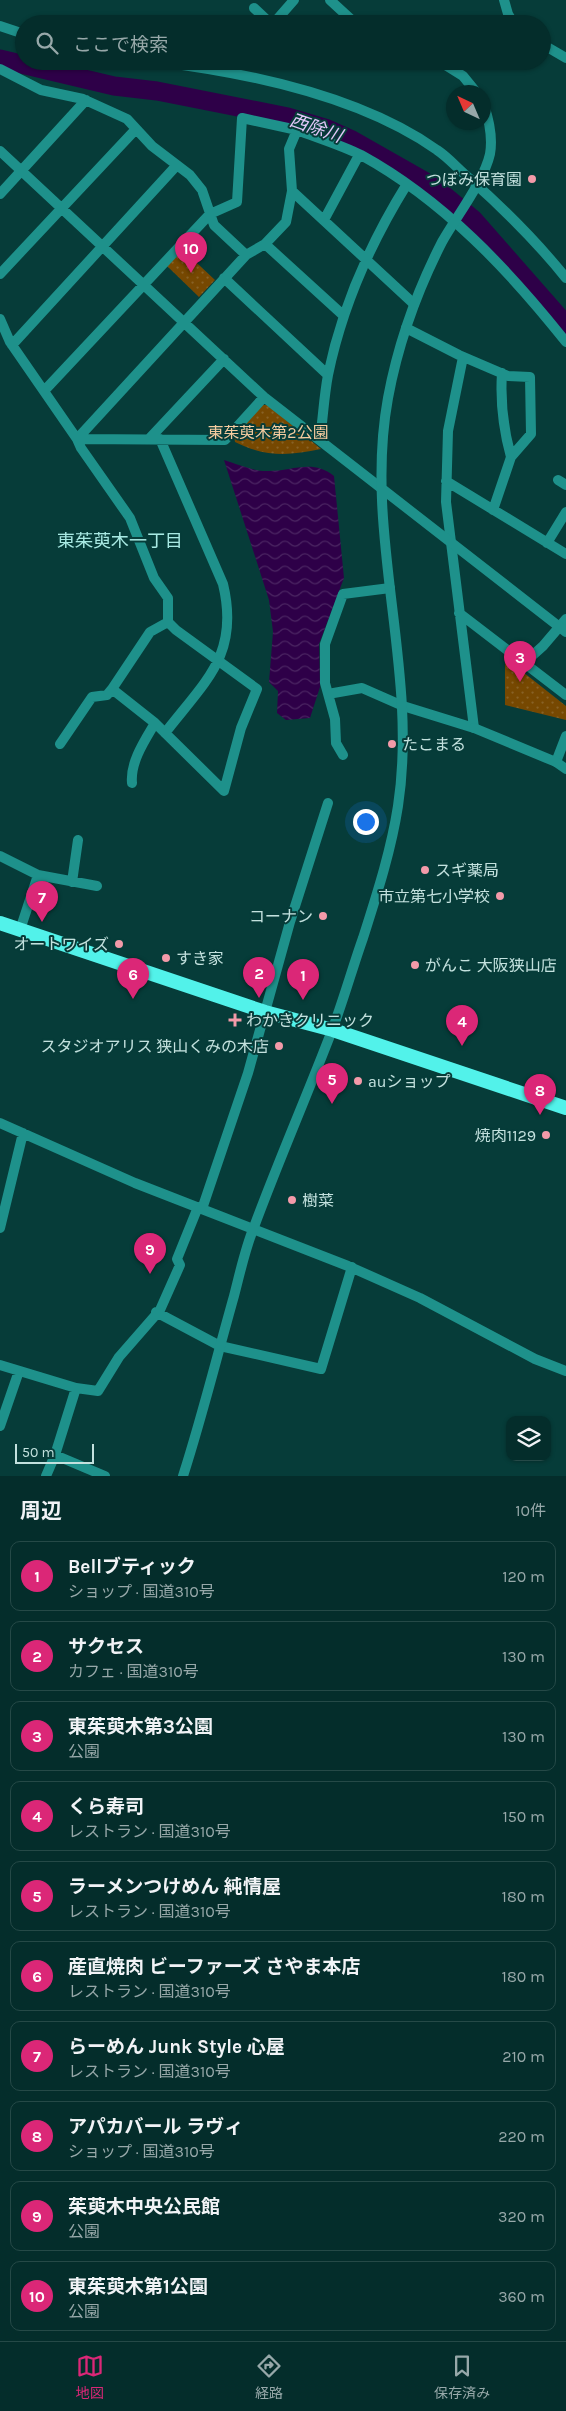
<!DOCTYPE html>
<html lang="ja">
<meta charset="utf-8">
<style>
:root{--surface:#042d2b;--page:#123937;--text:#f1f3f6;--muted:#97a8a9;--line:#254947;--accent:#db2777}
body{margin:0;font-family:Karla,"Noto Sans JP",sans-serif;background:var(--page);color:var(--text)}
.controls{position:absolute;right:15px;bottom:15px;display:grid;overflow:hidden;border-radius:10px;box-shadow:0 1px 4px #0004}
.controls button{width:45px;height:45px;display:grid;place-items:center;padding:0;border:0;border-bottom:1px solid var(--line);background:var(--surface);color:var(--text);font:25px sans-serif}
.compass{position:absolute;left:446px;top:85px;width:45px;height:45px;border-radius:50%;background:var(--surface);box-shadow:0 1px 4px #0004;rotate:316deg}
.scale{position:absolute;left:15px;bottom:12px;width:79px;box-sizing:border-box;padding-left:5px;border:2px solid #c3e1de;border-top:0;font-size:14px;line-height:18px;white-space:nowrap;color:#c3e1de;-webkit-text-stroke:4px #063c39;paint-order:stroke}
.you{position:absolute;left:365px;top:821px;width:18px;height:18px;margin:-12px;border:4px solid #fff;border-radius:50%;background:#1a73e8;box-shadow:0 0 0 8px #1a73e833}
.badge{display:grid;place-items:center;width:32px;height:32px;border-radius:50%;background:var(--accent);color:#fff;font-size:16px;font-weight:700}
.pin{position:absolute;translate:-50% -41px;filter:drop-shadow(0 1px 2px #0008)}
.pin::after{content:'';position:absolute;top:26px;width:18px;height:15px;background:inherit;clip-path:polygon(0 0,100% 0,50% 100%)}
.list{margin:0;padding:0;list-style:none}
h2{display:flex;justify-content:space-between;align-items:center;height:65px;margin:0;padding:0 20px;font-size:21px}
h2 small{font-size:16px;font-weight:400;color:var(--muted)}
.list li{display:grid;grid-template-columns:32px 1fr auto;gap:15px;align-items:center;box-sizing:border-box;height:70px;margin:0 10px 10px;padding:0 10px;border:1px solid var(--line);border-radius:10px}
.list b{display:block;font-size:19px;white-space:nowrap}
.list p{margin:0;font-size:16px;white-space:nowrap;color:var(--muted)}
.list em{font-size:16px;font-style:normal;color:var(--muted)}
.icon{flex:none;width:28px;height:28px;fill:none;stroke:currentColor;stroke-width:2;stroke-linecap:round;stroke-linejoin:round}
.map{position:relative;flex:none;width:566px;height:1476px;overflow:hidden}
.search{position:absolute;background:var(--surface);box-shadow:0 1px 4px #0004;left:15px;right:15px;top:15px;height:55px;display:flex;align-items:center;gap:12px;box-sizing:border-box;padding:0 18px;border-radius:28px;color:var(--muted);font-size:19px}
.sheet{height:865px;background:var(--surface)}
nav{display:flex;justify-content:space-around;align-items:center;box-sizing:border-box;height:70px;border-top:1px solid var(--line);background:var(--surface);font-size:14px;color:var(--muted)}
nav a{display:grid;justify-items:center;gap:2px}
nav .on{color:var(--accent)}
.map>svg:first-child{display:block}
.park{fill:url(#park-dots)}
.water{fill:url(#water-waves)}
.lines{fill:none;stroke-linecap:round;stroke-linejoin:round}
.river{stroke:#2e0048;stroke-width:19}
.minor{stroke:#1e918b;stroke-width:10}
.tertiary{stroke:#1e918b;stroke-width:10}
.trunk{stroke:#52f2ea;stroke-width:14}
.poi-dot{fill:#f39aa9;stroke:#063c39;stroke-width:2}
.labels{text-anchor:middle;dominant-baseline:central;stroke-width:4;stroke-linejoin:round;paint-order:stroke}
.poi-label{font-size:16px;fill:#c3e1de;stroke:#063c39;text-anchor:start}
.park-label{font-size:16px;fill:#f4cb9f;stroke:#063c39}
.water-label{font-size:18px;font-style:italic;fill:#e3c8fa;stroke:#063c39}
.neighbourhood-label{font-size:18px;fill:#a8e9e3;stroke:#063c39}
</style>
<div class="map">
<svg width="566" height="1476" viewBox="0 0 566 1476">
<defs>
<pattern id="park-dots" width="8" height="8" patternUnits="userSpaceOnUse" patternTransform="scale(1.25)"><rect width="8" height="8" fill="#764801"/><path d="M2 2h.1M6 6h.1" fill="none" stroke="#886226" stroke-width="1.8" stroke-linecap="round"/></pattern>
<pattern id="water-waves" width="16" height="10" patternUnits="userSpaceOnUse" patternTransform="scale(1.25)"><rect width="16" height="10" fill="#2e0048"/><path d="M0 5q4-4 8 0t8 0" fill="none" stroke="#4b2562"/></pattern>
</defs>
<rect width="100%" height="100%" fill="#063c39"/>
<path class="park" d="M 183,250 L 215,280 L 199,297 L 167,266 Z
M 262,405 L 268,405 L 321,449 C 288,456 265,457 235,442 L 234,435 Z
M 505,658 L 566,706 L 566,720 L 505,705 Z"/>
<path class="water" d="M 224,460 C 237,464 253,471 266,471 C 291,472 312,458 334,476 L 344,578 L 319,644 L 320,687 L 310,718 L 286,720 L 277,713 L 278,691 L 269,682 L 273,632 L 269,600 Z"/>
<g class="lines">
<path class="river" d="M 0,59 L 114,86 L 157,91 L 288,117 L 325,128 L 352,140 L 433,186 L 473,219 L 566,325"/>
<path class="minor" d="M 254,8 L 271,24
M 273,24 L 294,0
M 0,26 L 24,34
M 151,61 C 245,72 359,95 437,150 C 449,158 458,169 469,178 C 504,209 537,242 566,278
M 0,69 L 41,90 L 83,99 L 127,119 L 152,146 L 190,175 L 202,190 L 214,225 L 246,255
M 0,151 L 264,397 L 381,488
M 292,191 L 414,304
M 0,194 L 86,100
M 324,220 L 359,155
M 265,244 L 344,316
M 0,274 L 136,129
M 224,278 L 328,375
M 0,319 L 10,342 L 77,439 L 225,440 L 264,397
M 406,328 L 459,355 L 508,376 L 530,377 L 531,434 L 511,457 L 493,510
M 12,345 L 177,165
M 502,373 C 500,403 503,428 511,457
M 44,391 L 210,214 L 237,202 L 242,118 L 297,130
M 149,439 L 224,359
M 160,439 L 223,584 C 240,655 205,681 165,733
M 320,439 C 323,418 324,396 328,375 C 342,307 371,242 407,184
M 558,480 L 566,485
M 446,481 L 566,554
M 547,543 L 566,512
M 459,613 L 566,695
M 168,622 L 150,632 L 112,689 L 155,723 L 224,791 L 241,728 L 257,689 L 176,630 L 168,622 L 168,598 L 154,578 L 130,518 L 81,448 L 77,439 L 246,255 L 265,244 L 286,222 L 292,191 L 289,149 L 297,130 C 318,138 341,145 361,155 C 443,200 508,269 566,342
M 524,663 L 543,646 L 566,619
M 328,694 L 362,688 L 403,706 L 474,728 L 446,502 L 448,431 L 463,357
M 60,744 L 92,697 L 107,695 L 112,689
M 343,755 L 336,743 L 335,719 L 325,683 L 325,644 L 343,594 L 390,588
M 556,762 L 566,736
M 132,783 C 130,762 145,740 155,723
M 0,856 L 38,875 L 97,886
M 72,882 L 78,840
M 20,930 L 38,875
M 0,1123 L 135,1183 L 348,1266 L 420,1298 L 535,1359 L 566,1371
M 202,1209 L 248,1073 L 290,922 L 328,803
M 0,1228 L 23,1133
M 156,1312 L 220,1346 L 321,1369 L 352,1267
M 0,1365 L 76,1388 L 55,1455 L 105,1476
M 76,1388 L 98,1391 L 119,1357 L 160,1310 L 180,1265 L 177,1259 L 198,1207
M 0,1426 L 19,1371
M 46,1476 L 55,1455"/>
<path class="tertiary" d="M 330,0 L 356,24
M 504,0 L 508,14 L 514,24
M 542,44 L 566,58
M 439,61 L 463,76 L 476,92
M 381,488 L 566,632
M 474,728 L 556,762 L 566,769
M 183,1476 C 202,1417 217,1356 234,1296 C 240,1273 245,1249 254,1227 C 278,1162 306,1098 331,1033 C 343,1002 352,969 363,938 C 377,894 391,851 398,806 C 419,669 363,534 388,398 C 398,344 417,291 442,242 C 456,217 484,181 490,154 C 493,137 489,120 484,105"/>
<path class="trunk" d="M 0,923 L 265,1012 L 333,1030 L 566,1108"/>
</g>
<g class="poi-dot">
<circle cx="532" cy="179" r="5"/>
<circle cx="392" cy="744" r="5"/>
<circle cx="425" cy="870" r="5"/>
<circle cx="500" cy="896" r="5"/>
<circle cx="323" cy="916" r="5"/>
<circle cx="119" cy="944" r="5"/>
<circle cx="166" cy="958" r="5"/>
<circle cx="415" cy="965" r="5"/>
<path d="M232.5 1012.5h5v5h5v5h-5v5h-5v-5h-5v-5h5z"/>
<circle cx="279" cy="1046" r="5"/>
<circle cx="358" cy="1081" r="5"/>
<circle cx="546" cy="1135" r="5"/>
<circle cx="292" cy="1200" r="5"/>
</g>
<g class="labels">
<g class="poi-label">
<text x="522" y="179" text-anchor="end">つぼみ保育園</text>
<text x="402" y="744">たこまる</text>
<text x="435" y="870">スギ薬局</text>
<text x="490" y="896" text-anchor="end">市立第七小学校</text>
<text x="313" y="916" text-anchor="end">コーナン</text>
<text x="109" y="944" text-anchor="end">オートワイズ</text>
<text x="176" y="958">すき家</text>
<text x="425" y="965">がんこ 大阪狭山店</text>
<text x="246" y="1020">わかきクリニック</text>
<text x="269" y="1046" text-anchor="end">スタジオアリス 狭山くみの木店</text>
<text x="368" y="1081">auショップ</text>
<text x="536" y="1135" text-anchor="end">焼肉1129</text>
<text x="302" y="1200">樹菜</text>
</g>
<g class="park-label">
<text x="268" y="432">東茱萸木第2公園</text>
</g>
<g class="water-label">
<text transform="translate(316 128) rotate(19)">西除川</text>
</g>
<g class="neighbourhood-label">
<text x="120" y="541">東茱萸木一丁目</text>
</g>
</g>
</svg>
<div class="controls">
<button><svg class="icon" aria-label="layers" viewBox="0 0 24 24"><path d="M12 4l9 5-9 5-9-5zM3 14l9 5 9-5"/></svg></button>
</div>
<svg class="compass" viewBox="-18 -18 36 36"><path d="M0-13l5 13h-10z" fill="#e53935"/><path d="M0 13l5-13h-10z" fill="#97a8a9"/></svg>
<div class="scale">50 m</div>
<div class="you"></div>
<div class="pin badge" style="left:303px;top:1000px">1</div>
<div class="pin badge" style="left:259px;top:998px">2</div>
<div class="pin badge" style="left:520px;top:682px">3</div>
<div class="pin badge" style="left:462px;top:1046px">4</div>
<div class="pin badge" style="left:332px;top:1104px">5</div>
<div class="pin badge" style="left:133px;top:999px">6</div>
<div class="pin badge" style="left:42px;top:922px">7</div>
<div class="pin badge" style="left:540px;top:1115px">8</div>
<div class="pin badge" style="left:150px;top:1274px">9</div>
<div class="pin badge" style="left:191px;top:273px">10</div>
<div class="search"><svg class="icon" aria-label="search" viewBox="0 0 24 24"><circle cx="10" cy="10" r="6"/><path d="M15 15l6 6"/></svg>ここで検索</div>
</div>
<section class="sheet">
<h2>周辺<small>10件</small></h2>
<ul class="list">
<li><span class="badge">1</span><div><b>Bellブティック</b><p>ショップ · 国道310号</p></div><em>120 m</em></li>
<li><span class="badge">2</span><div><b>サクセス</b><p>カフェ · 国道310号</p></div><em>130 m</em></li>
<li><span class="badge">3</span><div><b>東茱萸木第3公園</b><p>公園</p></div><em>130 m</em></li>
<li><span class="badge">4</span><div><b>くら寿司</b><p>レストラン · 国道310号</p></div><em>150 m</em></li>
<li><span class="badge">5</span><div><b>ラーメンつけめん 純情屋</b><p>レストラン · 国道310号</p></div><em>180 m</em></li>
<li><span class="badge">6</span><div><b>産直焼肉 ビーファーズ さやま本店</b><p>レストラン · 国道310号</p></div><em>180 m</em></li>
<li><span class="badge">7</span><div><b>らーめん Junk Style 心屋</b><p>レストラン · 国道310号</p></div><em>210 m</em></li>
<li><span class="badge">8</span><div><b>アパカバール ラヴィ</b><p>ショップ · 国道310号</p></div><em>220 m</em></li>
<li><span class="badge">9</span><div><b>茱萸木中央公民館</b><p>公園</p></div><em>320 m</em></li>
<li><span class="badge">10</span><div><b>東茱萸木第1公園</b><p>公園</p></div><em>360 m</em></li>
</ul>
</section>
<nav>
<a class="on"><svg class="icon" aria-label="map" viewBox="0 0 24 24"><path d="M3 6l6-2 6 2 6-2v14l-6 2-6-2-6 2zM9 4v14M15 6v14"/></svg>地図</a>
<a><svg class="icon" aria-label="directions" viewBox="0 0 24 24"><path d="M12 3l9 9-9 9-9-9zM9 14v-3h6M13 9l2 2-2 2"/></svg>経路</a>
<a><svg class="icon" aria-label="saved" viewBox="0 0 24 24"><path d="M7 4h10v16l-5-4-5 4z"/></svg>保存済み</a>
</nav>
